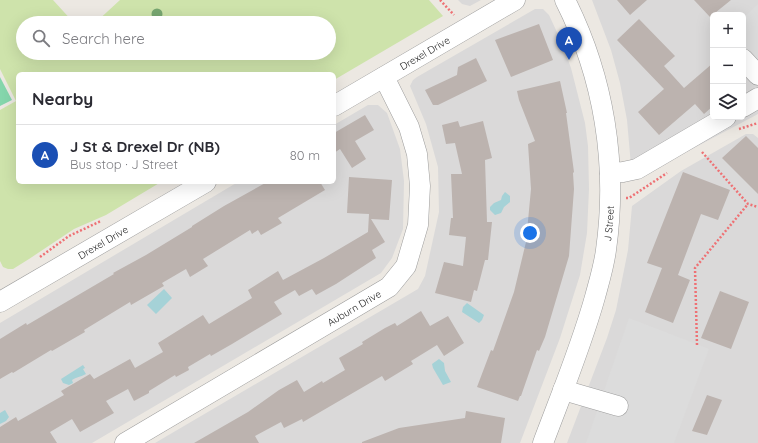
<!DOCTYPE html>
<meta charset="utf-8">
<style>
:root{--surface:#fff;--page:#f2f2f3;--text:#2b2b33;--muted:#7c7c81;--line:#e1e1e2;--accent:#ea580c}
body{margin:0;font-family:Quicksand,sans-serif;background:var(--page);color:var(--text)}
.controls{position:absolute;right:12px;top:12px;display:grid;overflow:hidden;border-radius:6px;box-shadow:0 4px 16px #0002}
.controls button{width:36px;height:36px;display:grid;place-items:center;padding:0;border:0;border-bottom:1px solid var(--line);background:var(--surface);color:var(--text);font:20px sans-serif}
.you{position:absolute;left:530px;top:233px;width:14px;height:14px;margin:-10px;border:3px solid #fff;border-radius:50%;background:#1a73e8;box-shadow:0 0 0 6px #1a73e833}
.badge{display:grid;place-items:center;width:26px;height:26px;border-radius:50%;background:var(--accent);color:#fff;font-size:13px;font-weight:700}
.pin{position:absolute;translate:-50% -33px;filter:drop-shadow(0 1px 2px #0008)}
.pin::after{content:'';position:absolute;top:21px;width:14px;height:12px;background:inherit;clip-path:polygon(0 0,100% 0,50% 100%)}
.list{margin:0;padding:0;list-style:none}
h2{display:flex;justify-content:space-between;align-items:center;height:52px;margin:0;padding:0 16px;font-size:17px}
h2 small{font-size:13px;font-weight:400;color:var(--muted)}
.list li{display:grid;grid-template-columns:26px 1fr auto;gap:12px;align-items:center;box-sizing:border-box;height:60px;padding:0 16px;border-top:1px solid var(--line)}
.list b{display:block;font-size:15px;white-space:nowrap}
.list p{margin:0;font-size:13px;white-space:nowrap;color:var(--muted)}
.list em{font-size:13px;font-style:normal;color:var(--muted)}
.icon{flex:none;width:22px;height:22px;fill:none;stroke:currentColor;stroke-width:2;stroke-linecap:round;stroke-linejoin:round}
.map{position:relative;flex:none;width:758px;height:443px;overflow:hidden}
.search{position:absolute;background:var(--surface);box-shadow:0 4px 16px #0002;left:16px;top:16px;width:320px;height:44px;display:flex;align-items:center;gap:10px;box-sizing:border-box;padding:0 14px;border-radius:22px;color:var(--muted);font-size:15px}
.panel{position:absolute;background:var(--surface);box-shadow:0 4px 16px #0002;left:16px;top:72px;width:320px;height:112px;border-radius:6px}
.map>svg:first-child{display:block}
.residential{fill:#dad9d9;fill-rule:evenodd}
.grass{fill:#cee3ab}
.pitch{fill:#85d6ac}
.parking{fill:#dcdcdc}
.water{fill:#a5d2d7}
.building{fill:#bcb3af}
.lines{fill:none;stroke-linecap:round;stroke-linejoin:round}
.minor-casing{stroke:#9d9d9d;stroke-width:21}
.path{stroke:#ee7174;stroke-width:2.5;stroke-dasharray:2 2;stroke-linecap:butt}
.minor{stroke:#fff;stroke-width:20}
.tree{fill:#77a670}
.labels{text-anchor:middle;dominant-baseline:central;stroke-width:3;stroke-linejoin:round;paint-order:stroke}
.street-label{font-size:10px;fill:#1c1c1c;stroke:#fff}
</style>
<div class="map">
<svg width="758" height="443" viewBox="0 0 758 443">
<rect width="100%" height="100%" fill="#ece8e2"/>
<path class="residential" d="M 458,0 L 481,0 L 470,6 L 462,4 Z
M 592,0 L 758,0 L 758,114 L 645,174 L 632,177 L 627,120 L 620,83 L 611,50 ZM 713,15 L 743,15 L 743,117 L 713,117 Z
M 535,9 L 543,9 L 549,15 L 562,43 L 571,68 L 585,123 L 588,146 L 589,189 L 587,233 L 580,275 L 560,338 L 520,443 L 155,443 L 418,289 L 425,276 L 439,212 L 438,167 L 426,124 L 410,86 L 413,80 L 417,77 Z
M 368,105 L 378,105 L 387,113 L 400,149 L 404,181 L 403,229 L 392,258 L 381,273 L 92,443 L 0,443 L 0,323 L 238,182 L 334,182 L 334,125 Z
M 746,134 L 753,134 L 758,138 L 758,443 L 567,443 L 607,338 L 616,310 L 628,250 L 632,206 L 681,171 Z"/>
<path class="grass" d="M 0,0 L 53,0 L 74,23 L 23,23 L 23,53 L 329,53 L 329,23 L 95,23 L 120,0 L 429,0 L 443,16 L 334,80 L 334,74 L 18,74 L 18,182 L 161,182 L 106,215 L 74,229 L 29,259 L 13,269 L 8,269 L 3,267 L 0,261 L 0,110 L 16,101 L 0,69 Z"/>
<path class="pitch" d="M 0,77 L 12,100 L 0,106 Z"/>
<path class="parking" d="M 758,4 L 758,81 L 743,65 L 743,18 Z
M 629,318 L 709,349 L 674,443 L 586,443 Z"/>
<path class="water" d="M 505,192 L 510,196 L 510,202 L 504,207 L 501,213 L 495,215 L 490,210 L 490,207 L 494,203 L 501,200 L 502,196 Z
M 164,289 L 172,298 L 156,314 L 147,305 Z
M 467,303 L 484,315 L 482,320 L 479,323 L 462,312 L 463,307 Z
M 439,359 L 444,363 L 445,371 L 451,382 L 443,385 L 433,368 L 432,364 Z
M 83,365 L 85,368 L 83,369 L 86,374 C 81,377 76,377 72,380 L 73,383 L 69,385 L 63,383 L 61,379 Z
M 5,410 L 9,417 L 6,421 L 0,424 L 0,413 Z"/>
<path class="building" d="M 617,0 L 647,0 L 630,15 Z
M 694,0 L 731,0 L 710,17 Z
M 639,19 L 675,56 L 664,66 L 684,88 L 713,63 L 713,106 L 704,114 L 695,104 L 659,135 L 638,112 L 664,89 L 617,40 Z
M 539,24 L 553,60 L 511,77 L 495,40 Z
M 476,58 L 487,81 L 438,105 L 433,105 L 425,90 L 457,75 L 458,67 Z
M 560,81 L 567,113 L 566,113 L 574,172 L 573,173 L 574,189 L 569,256 L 545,337 L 539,351 L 537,350 L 521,396 L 520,396 L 518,401 L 477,387 L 491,350 L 493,351 L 514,292 L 526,242 L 531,189 L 528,144 L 535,141 L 519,100 L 517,91 Z
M 365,115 L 374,130 L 355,141 L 366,159 L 352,168 L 340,149 L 334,153 L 334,133 Z
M 458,121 L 460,127 L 483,121 L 492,158 L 485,160 L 487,222 L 492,222 L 488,260 L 485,260 L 477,291 L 474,290 L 471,302 L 435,293 L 444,262 L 463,266 L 466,237 L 449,235 L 451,218 L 453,218 L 451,174 L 462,174 L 455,143 L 446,144 L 442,125 Z
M 746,136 L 758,148 L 758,194 L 722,158 Z
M 683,172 L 730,190 L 718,220 L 701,214 L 678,275 L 690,280 L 673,323 L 645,312 L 662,268 L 647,263 Z
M 349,177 L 392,180 L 389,220 L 371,219 L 385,242 L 372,250 L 376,258 L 336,284 L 316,295 L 312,289 L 299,296 L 295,290 L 274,302 L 282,314 L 232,344 L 211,356 L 210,354 L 188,367 L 189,370 L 176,377 L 175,375 L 149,391 L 149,393 L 134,401 L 128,389 L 106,401 L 114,413 L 80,432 L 72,419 L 50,432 L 57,443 L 0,443 L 0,427 L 16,417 L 18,421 L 64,395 L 61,391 L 90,374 L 94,379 L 130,359 L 135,368 L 163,352 L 158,343 L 203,315 L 209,324 L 252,298 L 248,290 L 278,271 L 283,280 L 324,258 L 368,232 L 369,214 L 347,213 Z
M 267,182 L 320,182 L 325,190 L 278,218 L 282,223 L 261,235 L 258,230 L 252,234 L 250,230 L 203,259 L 208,266 L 190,277 L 186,269 L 162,283 L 164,286 L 131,305 L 130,302 L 84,330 L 85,332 L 52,351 L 51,350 L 13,373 L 12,372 L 0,379 L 0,339 L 26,323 L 27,325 L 114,274 L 113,273 L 146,255 L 192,227 L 192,226 L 224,206 Z
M 720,291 L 749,302 L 731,349 L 701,338 Z
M 421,311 L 430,326 L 448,316 L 464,343 L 444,356 L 437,345 L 411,361 L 413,364 L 385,381 L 382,376 L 303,422 L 302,419 L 284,428 L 281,422 L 255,436 L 259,443 L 194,443 L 248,412 L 279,390 L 297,380 L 304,392 L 322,381 L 323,383 L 345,370 L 339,358 L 363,344 L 362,342 L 385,328 L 395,323 L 397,326 Z
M 707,395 L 722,400 L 707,435 L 692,431 Z
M 466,411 L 505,418 L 501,443 L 362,443 L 362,442 L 399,428 L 465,418 Z"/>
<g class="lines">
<defs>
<g id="minor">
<path d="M 743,59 L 758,75"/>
<path id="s1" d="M 334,106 L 515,0"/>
<path d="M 743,107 L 758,98"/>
<path d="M 610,173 L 623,172 L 637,169 L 726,117"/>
<path id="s2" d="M 0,302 L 206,182"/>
<path d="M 563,390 L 618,406"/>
<path id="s3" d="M 125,443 L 389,287 L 406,266 L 418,225 L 420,186 L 417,154 L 409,127 L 384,77"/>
<path id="s4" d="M 543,443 C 561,395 581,347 595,297 C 599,282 604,266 606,250 C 618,164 604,77 565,0"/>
</g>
</defs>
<use href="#minor" class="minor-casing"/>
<path class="path" d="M 440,0 L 454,15
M 739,129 L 758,123
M 702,152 L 748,204 L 758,207
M 626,198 L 629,198 L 667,173
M 40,257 L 69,236 L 101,221
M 697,345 L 695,268 L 748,204"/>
<use href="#minor" class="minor"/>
</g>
<circle class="tree" cx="157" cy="14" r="5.5"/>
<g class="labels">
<g class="street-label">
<text stroke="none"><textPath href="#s1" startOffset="105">Drexel Drive</textPath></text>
<text stroke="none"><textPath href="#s4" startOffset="230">J Street</textPath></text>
<text stroke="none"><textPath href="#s2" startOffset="119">Drexel Drive</textPath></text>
<text stroke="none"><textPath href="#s3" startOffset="266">Auburn Drive</textPath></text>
</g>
</g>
</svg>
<div class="controls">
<button>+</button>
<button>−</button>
<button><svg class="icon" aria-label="layers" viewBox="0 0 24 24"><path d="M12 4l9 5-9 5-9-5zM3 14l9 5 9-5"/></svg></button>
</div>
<div class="you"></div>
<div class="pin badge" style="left:569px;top:60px;background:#1a4fb4">A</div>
<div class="search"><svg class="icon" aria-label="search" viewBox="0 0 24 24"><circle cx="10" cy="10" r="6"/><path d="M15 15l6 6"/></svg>Search here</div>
<section class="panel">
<h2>Nearby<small></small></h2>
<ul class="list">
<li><span class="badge" style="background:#1a4fb4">A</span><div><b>J St &amp; Drexel Dr (NB)</b><p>Bus stop · J Street</p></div><em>80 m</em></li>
</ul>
</section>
</div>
